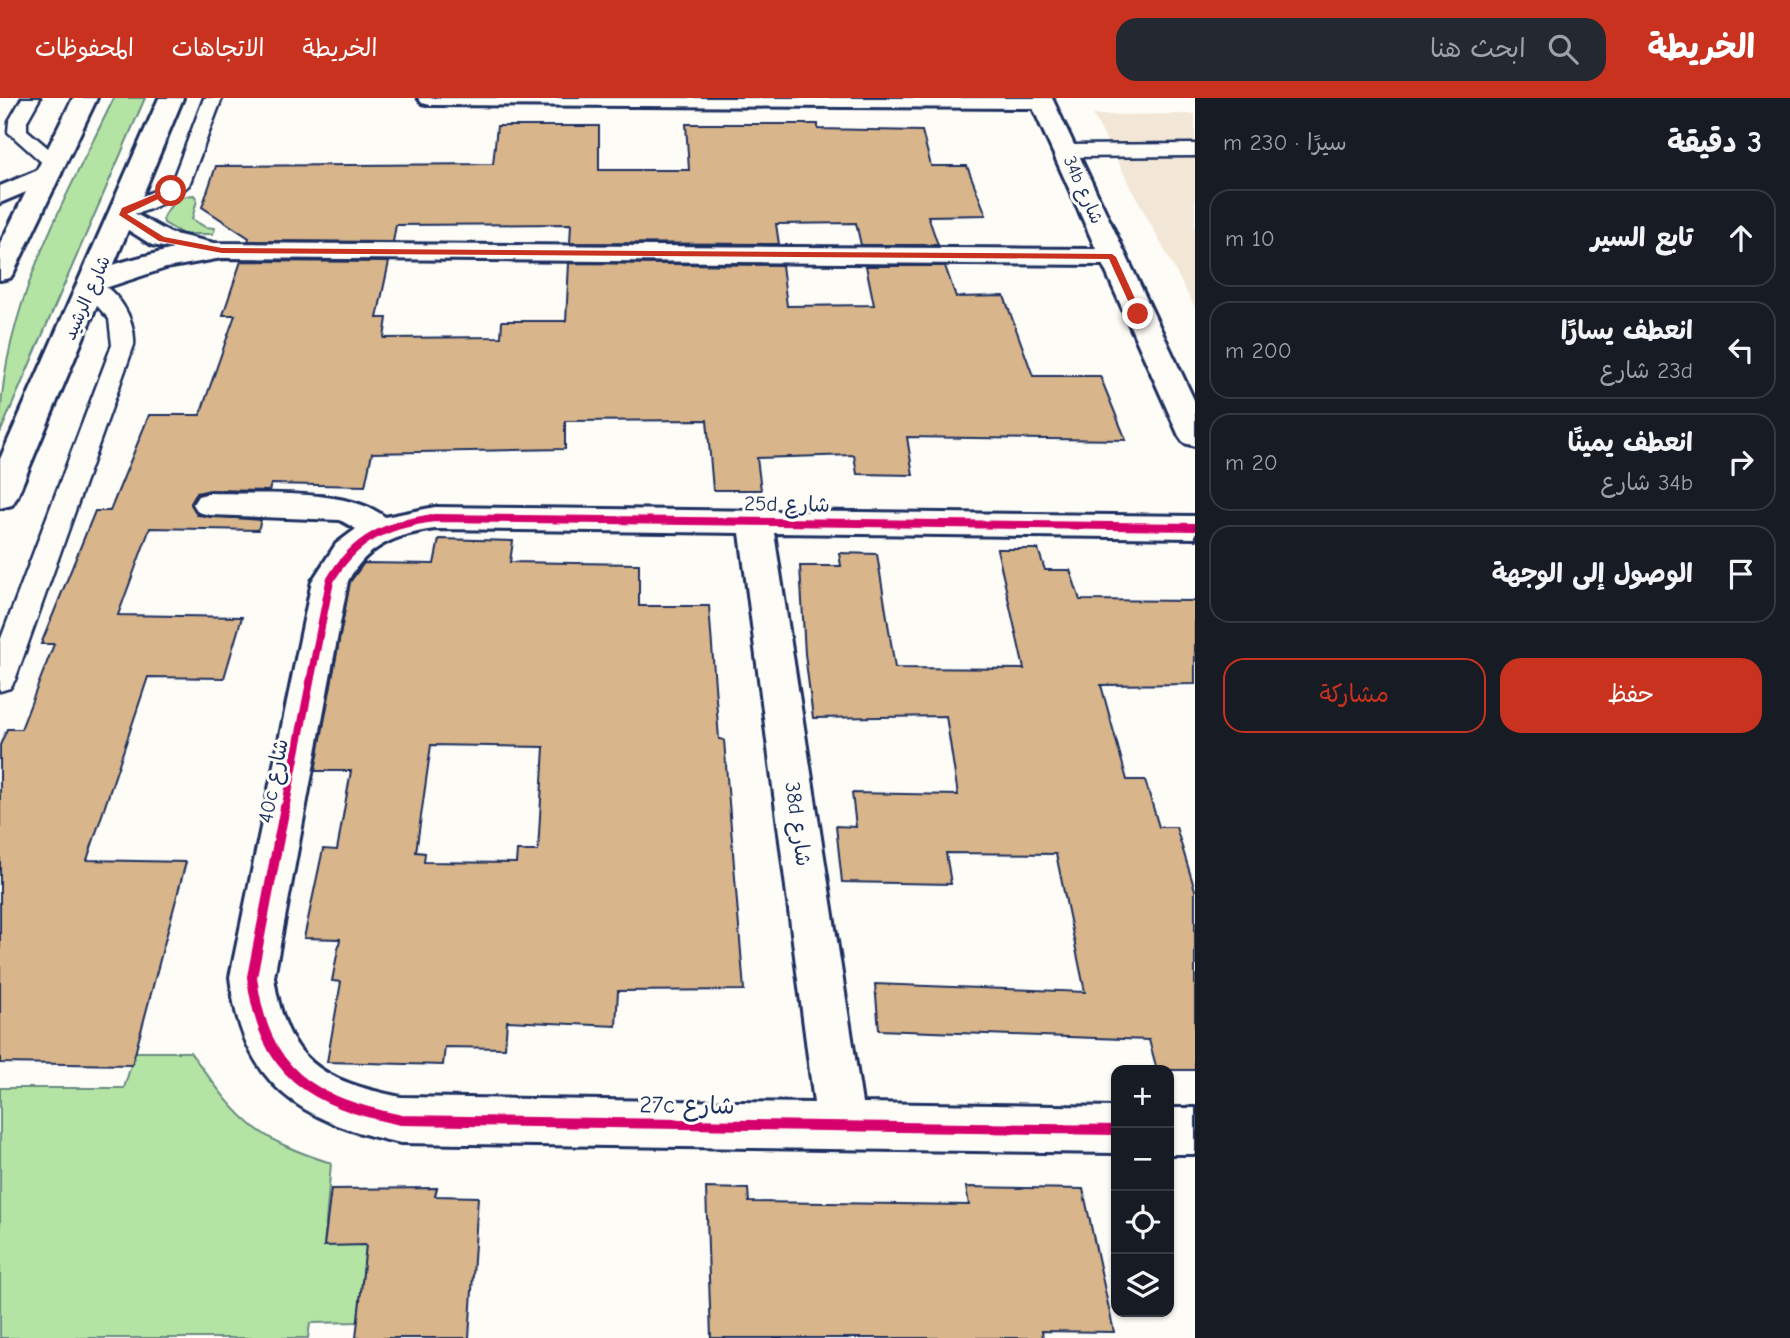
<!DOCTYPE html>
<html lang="ar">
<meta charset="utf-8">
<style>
:root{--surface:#171b24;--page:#242831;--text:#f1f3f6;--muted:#9ea1a6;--line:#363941;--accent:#c8321e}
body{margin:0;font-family:"Comic Neue","Playpen Sans Arabic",sans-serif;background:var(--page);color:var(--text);direction:rtl}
.controls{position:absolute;right:21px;bottom:21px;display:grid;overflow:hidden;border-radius:14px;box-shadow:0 2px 5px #0004}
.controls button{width:63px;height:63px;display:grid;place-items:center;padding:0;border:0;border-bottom:2px solid var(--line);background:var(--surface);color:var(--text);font:35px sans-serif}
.stop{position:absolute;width:21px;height:21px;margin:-16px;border:5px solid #c8321e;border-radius:50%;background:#fff}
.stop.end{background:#c8321e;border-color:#fff;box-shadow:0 2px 7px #0008}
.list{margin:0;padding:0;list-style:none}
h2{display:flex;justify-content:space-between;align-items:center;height:91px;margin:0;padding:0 28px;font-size:30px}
h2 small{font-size:23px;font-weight:400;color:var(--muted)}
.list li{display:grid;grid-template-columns:46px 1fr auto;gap:21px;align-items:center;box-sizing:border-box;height:98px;margin:0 14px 14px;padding:0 14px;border:2px solid var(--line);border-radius:21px}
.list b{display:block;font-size:26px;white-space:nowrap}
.list p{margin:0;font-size:23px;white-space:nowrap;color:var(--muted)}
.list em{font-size:23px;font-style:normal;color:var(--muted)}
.actions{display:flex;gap:14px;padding:21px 28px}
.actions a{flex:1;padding:16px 0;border:2px solid var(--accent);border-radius:21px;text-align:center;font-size:24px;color:var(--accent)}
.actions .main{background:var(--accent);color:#fff}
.icon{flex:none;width:38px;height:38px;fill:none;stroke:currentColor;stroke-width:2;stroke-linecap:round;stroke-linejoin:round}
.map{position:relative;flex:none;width:1195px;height:1240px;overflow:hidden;direction:ltr}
header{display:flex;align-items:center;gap:42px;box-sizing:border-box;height:98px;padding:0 35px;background:var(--accent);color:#fff}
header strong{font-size:33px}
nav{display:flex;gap:38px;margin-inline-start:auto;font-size:24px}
.search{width:490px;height:63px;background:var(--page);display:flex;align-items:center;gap:18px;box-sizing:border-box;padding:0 24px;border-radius:21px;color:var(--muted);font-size:26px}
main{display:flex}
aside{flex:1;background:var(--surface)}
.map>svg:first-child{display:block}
.built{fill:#f2e7d6}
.green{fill:#b4e4a4;stroke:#688a81;stroke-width:2}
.building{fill:#d8b58a;stroke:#1b2f5e;stroke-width:2;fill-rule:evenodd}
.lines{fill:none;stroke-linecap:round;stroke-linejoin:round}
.service-casing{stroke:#1b2f5e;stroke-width:5}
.minor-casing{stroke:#1b2f5e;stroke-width:6}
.secondary-casing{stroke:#1b2f5e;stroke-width:6}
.service{fill:#fdfcf7;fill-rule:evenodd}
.minor{fill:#fdfcf7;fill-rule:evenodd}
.secondary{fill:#fdfcf7;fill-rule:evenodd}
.cycleway-far1-casing{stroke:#fdfcf7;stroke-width:12}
.cycleway-casing{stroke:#fdfcf7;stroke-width:15}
.cycleway-far1{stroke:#d6006c;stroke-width:8}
.cycleway{stroke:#d6006c;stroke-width:10}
.route{fill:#c8321e}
.labels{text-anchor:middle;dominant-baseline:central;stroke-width:6;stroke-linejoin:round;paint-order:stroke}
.far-street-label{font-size:18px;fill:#1b2f5e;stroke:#fdfcf7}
.street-label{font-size:21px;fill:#1b2f5e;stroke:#fdfcf7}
.near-street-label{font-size:24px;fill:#1b2f5e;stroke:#fdfcf7}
</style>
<header>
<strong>الخريطة</strong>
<div class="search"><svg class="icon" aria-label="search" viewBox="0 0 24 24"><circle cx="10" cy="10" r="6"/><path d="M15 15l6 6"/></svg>ابحث هنا</div>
<nav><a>الخريطة</a><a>الاتجاهات</a><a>المحفوظات</a></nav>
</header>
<main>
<aside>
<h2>3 دقيقة<small>سيرًا · 230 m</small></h2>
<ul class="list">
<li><svg class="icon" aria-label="ahead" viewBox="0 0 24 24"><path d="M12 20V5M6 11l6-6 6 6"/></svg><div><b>تابع السير</b></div><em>10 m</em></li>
<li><svg class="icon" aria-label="left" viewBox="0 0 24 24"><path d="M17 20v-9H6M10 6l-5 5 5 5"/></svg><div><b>انعطف يسارًا</b><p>23d شارع</p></div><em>200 m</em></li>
<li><svg class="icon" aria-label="right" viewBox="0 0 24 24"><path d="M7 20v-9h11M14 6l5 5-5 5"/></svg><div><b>انعطف يمينًا</b><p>34b شارع</p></div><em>20 m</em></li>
<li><svg class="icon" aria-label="arrive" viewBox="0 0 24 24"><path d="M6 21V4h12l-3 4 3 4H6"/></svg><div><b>الوصول إلى الوجهة</b></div></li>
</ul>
<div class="actions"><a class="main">حفظ</a><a>مشاركة</a></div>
</aside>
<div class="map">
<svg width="1195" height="1240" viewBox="0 0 1195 1240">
<rect width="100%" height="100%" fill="#fdfcf7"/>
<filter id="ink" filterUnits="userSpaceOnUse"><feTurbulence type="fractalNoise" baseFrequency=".0143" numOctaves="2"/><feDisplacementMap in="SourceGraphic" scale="14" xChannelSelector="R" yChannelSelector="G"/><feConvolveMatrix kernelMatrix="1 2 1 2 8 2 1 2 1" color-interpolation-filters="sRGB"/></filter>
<g filter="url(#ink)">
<path class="built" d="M 1195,16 L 1195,210 L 1093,17 Z"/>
<path class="green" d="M 114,0 L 145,0 L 0,335 C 0,214 63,106 114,0 Z
M 194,97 L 197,102 L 192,121 L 205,129 L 215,130 L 213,136 L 183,136 L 164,125 L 163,121 C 168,108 180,97 194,97 Z
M 135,954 L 190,954 C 239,1019 249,1039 331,1065 L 324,1147 L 366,1147 L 358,1224 L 310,1225 L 308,1240 L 0,1240 L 0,990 L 124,990 Z"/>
<path class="building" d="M 686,26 L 818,26 L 818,31 L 922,33 L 931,68 L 967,68 L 986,117 L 928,118 L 938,147 L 861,147 L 856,125 L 776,126 L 779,146 L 570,145 L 571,126 L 396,127 L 393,144 L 248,143 L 249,140 L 202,109 L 216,68 L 493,66 L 497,28 L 599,28 L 599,72 L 689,72 Z
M 241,163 L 389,164 L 377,220 L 387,220 L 384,240 L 501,239 L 502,223 L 566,223 L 569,165 L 782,167 L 787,208 L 874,207 L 866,168 L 945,168 L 956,199 L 1004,198 L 1033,278 L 1100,278 L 1126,342 L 907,339 L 913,377 L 857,376 L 854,357 L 757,360 L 761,392 L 713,392 L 707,322 L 565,323 L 565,351 L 372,355 L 365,388 L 271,386 L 269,393 L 210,392 L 197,395 L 191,405 L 197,417 L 261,422 L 258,432 L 150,430 L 118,517 L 242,519 L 224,580 L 148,579 L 87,762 L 186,764 L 132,967 L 0,965 L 0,647 L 7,631 L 21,631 L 54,546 L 41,546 L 95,413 L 110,413 L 149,317 L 200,317 L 235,217 L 223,217 Z
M 439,441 L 513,443 L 510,464 L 639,466 L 639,508 L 709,508 L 719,641 L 724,642 L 744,892 L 618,893 L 616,928 L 507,923 L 505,950 L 445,949 L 443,967 L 327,964 L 341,884 L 332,883 L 340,841 L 304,840 L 323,751 L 337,752 L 351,673 L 315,673 L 350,484 L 364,465 L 434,466 ZM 431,647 L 544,649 L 538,753 L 517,753 L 516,765 L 424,764 L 425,755 L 416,754 Z
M 997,451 L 1038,451 L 1045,472 L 1070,472 L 1080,502 L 1195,503 L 1195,586 L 1101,587 L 1127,682 L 1145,682 L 1159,729 L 1176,729 L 1195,792 L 1195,972 L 1157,972 L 1149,942 L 879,932 L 875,886 L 1085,894 L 1056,756 L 946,755 L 951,786 L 842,784 L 836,728 L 856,729 L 852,695 L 958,697 L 946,618 L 813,620 L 805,556 L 800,468 L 841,468 L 839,455 L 877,456 L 895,570 L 1024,571 Z
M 966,1089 L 1083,1091 L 1114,1234 L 1042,1233 L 1043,1240 L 711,1240 L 706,1090 L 748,1091 L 749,1104 L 969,1107 Z
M 437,1090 L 435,1098 L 478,1099 L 469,1240 L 356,1240 L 366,1147 L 324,1148 L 331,1091 Z"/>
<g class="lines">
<defs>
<path id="service" d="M 22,0 L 40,0 L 27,23 L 27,32 L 61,61 L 64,65 L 61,69 L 47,69 L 8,34 L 9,23 Z
M 204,0 L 222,0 L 189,87 C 174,101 138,121 118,116 L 115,112 L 118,108 L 164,89 L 173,81 Z
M 1195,46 L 1195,58 L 1065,59 L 1055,53 L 1065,47 Z
M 91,182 C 117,189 136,221 134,247 L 15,582 L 10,590 L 0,593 L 0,543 L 112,247 L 109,221 L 80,189 Z"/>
<path id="minor" d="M 418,0 L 1052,0 L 1195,304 L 1195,348 L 1184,345 L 1179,338 L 1103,167 L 222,160 L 166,170 L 93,194 L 83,192 L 79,186 C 91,168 152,157 173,151 L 152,147 L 114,123 L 110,117 L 114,111 L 123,109 L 170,135 L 214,145 L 1096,151 L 1033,10 L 430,7 L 422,5 Z
M 48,68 L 57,71 L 61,76 L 57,81 L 0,105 L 0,88 Z
M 210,395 C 259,397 347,389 385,419 L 435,409 L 1195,418 L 1195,440 L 774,435 L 862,1005 L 1116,1009 L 1116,1055 L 401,1045 C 300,1024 242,987 230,879 L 312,483 L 336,446 L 356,431 L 340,422 L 210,417 L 198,414 L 193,406 L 198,398 ZM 435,431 L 740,435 L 814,1005 L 401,999 C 322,983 286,963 274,879 L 348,483 C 366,448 397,436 435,431 Z
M 1169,1010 L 1195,1010 L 1195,1056 L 1169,1056 Z"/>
<path id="secondary" d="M 73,0 L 97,0 L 14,174 L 10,180 L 0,182 L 0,146 Z
M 159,0 L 183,0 L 17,399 L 12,407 L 0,410 L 0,361 Z"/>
</defs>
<use href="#service" class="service-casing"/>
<use href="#minor" class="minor-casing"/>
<use href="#secondary" class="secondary-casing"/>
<use href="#service" class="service"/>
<use href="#minor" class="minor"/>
<use href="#secondary" class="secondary"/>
<defs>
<path id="cycleway-far1" d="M 285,711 L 330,483 C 354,440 388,426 435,420 L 1195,429"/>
<path id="cycleway" d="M 285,709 L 252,879 C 264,976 310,1003 401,1022 L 1116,1032"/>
</defs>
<use href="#cycleway-far1" class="cycleway-far1-casing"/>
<use href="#cycleway" class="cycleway-casing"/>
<use href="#cycleway-far1" class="cycleway-far1"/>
<use href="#cycleway" class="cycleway"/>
</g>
</g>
<path class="route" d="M 168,91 L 175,93 L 127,116 L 164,139 L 222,150 L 1112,156 L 1116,159 L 1142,216 L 1138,219 L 1134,216 L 1109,161 L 222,155 L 159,143 L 119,117 L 122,110 Z"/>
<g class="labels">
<g class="far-street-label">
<text transform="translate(1083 92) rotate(66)">34b شارع</text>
<text transform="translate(87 200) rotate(-66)">شارع الرشيد</text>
</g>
<g class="street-label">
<text transform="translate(787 406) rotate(1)">25d شارع</text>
<text transform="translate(273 683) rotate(-79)">40c شارع</text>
<text transform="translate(798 726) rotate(82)">38d شارع</text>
</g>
<g class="near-street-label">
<text transform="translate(687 1007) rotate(1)">27c شارع</text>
</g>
</g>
</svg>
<div class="controls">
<button>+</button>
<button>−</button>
<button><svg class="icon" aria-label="locate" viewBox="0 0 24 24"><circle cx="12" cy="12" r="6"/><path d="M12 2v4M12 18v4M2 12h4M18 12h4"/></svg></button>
<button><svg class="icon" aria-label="layers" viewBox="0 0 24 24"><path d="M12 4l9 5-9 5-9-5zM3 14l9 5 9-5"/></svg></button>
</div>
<div class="stop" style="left:171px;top:93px"></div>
<div class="stop end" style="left:1138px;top:216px"></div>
</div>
</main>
